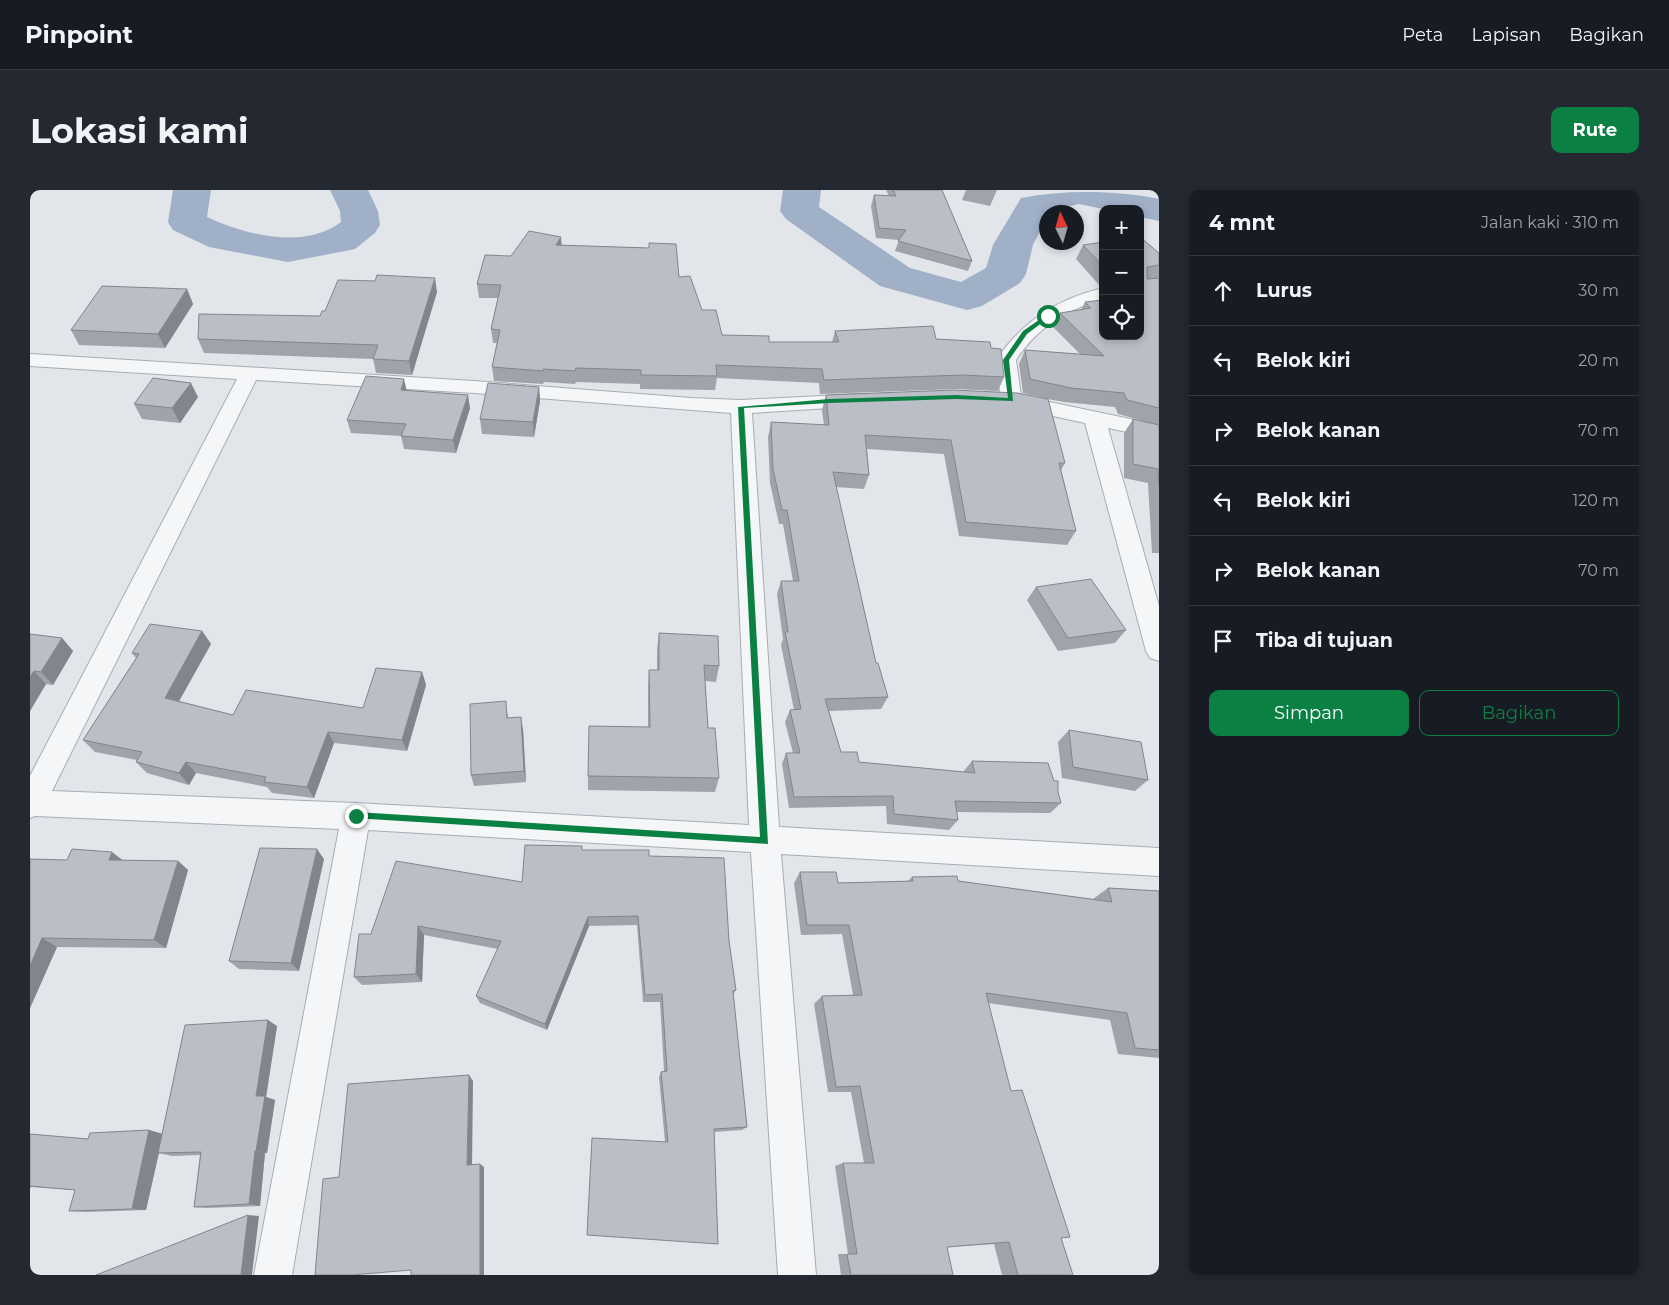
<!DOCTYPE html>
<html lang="id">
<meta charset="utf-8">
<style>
:root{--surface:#171b24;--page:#242831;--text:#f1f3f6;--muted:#9ea1a6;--line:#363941;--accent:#0b8043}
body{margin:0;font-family:Montserrat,sans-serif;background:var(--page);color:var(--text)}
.controls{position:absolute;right:15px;top:15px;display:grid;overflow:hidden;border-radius:10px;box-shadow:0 2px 8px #0003}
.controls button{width:45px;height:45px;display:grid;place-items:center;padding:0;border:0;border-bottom:1px solid var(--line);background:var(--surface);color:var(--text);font:25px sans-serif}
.compass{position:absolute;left:1009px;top:15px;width:45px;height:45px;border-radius:50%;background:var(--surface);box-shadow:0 2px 8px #0003;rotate:355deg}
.stop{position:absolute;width:15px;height:15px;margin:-11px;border:4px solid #0b8043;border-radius:50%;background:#fff}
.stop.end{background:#0b8043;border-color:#fff;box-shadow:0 1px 5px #0008}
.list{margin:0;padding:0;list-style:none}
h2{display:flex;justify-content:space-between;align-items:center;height:65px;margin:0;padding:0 20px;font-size:21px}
h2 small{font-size:16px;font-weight:400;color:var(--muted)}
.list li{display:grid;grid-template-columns:32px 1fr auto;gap:15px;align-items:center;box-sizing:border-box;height:70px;padding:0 20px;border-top:1px solid var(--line)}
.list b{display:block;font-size:19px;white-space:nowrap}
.list em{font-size:16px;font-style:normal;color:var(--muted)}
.actions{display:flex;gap:10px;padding:15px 20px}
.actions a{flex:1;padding:11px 0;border:1px solid var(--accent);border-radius:10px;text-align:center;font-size:18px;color:var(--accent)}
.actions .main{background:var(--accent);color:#fff}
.icon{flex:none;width:28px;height:28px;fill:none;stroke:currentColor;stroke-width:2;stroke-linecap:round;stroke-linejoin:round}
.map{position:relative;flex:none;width:1129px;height:1085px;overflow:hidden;border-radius:10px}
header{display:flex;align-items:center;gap:30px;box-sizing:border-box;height:70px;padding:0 25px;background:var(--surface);border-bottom:1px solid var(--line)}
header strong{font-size:24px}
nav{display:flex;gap:28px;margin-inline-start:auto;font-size:18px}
.intro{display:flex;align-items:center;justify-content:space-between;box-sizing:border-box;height:120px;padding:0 30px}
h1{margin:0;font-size:35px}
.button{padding:12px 22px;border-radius:10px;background:var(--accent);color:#fff;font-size:18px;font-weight:700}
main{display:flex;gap:30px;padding:0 30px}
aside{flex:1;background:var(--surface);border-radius:10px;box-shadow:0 2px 8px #0003}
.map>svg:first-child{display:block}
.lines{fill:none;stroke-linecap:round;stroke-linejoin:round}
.river{fill:#a0b0c7;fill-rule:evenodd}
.minor-casing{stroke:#a7acb4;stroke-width:2}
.minor{fill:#f5f6f8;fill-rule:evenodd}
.wall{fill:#a0a3aa}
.shaded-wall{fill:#82858b}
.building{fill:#babec6;stroke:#82858b}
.route{fill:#0b8043}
</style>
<header>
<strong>Pinpoint</strong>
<nav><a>Peta</a><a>Lapisan</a><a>Bagikan</a></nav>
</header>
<div class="intro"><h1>Lokasi kami</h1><a class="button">Rute</a></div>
<main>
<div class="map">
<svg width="1129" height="1085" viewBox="0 0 1129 1085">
<rect width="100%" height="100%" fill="#e2e5ea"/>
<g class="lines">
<path class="river" d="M 143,0 L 181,0 L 177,27 C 216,45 274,60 311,32 L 310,21 L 300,0 L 338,0 L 348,21 L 350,35 L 345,43 L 325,59 L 258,72 L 179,57 L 143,40 L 138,32 Z
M 753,0 L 791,0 L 789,17 L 880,78 L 931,92 L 956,78 L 963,55 L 991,8 C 1035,0 1084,0 1129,9 L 1129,31 L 1110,27 L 1110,19 L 1073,19 L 1049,14 L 1016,22 L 1016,29 L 1003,55 L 996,84 L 990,93 L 952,116 L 937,120 L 850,96 L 756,29 L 750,21 Z"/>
<defs>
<path id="minor" d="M 1073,98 L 1073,109 C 1037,119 1006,139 986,170 L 991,206 L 1129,235 L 1129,249 L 1078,238 L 1129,416 L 1129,471 L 1120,468 L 1116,461 L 1055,233 L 977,216 L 971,210 L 966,170 C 993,131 1027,109 1073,98 Z
M 0,164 L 444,191 L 661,208 L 711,210 L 832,204 L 839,205 L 842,210 L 839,215 L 832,216 L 722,223 L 749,637 L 1129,658 L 1129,686 L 751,664 L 786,1085 L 748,1085 L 721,662 L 338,640 L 262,1085 L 224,1085 L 309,639 L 5,626 L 0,628 L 0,586 L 207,189 L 0,176 ZM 226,190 L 444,203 L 701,223 L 719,635 L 326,613 L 22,601 Z"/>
</defs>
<use href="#minor" class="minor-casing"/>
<use href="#minor" class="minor"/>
</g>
<path class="wall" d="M 856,0 L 912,0 L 942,71 L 938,81 L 865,61 L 869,50 L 846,48 L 841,16 L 844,5 L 859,6 Z
M 936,0 L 967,0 L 960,16 L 932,10 Z
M 1110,47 L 1129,63 L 1129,235 L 1088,224 L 1085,217 L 1034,212 L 1018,209 L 1035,273 L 1031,280 L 1046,341 L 1037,355 L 929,346 L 914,264 L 837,259 L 839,285 L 834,299 L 806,297 L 846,473 L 858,507 L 851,519 L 799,521 L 811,562 L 829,572 L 933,582 L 942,571 L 1028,602 L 1031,613 L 1020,623 L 927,622 L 928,630 L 919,640 L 857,634 L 856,616 L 759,618 L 752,574 L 756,563 L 763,563 L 755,532 L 760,520 L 764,520 L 751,455 L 753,449 L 747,404 L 751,391 L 763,391 L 753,334 L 749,334 L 740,293 L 738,247 L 741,232 L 794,235 L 792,220 L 796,205 L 1015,208 L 993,203 L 989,174 L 995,160 L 1050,164 L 1023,137 L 1030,123 L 1051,120 L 1055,112 L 1110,146 Z
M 1073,52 L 1073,97 L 1071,97 L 1046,69 L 1053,55 Z
M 619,53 L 649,87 L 672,120 L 692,145 L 739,152 L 802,152 L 805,141 L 906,149 L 961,158 L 974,187 L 968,201 L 926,199 L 790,204 L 789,193 L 687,188 L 685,200 L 610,199 L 610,194 L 546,192 L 545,194 L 514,192 L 513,194 L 464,191 L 462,177 L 467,153 L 463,153 L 461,139 L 468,108 L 449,108 L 447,94 L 481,66 L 532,55 L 619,58 Z
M 157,99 L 163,114 L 135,158 L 49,155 L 41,140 Z
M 407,102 L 382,185 L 346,183 L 343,169 L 174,163 L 168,149 L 290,126 L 295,121 Z
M 509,197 L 510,211 L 504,247 L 452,244 L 450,229 Z
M 377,200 L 440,218 L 426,263 L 374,259 L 371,246 L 321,243 L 317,230 Z
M 168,207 L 150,233 L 112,229 L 104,214 Z
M 1103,229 L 1129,235 L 1129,363 L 1122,363 L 1118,293 L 1094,288 L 1094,243 Z
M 1006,397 L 1096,440 L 1085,453 L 1028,461 L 997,410 Z
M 172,441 L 181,454 L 149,511 L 203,525 L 333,518 L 392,482 L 396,495 L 377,561 L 304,553 L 284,608 L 242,603 L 237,597 L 166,583 L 159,595 L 117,583 L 106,572 L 107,570 L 65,562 L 53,550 L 106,468 L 102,463 Z
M 629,443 L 689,476 L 686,492 L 675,491 L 678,538 L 689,588 L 685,602 L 558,600 L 558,586 L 618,537 L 618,496 L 619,480 L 627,480 L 627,460 Z
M 0,444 L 32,448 L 43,461 L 23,495 L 16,494 L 0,521 Z
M 478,523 L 478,528 L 493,539 L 496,592 L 444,596 L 441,585 Z
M 1039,540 L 1118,590 L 1105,601 L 1032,588 L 1028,552 Z
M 552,660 L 619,666 L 699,751 L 706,800 L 703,805 L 717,937 L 712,940 L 684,942 L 688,1054 L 635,952 L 629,887 L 631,882 L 634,881 L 630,812 L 613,812 L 607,735 L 559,736 L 517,840 L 450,813 L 446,806 L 468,759 L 394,745 L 392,792 L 332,795 L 324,787 L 341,744 L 492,692 Z
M 0,669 L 37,670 L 148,671 L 158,680 L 136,758 L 27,757 L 0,818 Z
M 294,669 L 269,781 L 209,779 L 199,771 Z
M 770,682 L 808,693 L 878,691 L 882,687 L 928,691 L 1063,709 L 1078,698 L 1129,701 L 1129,868 L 1088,864 L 1080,830 L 958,813 L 981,901 L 1031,1048 L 1043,1085 L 972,1085 L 964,1054 L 917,1057 L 923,1085 L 811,1085 L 808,1064 L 818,1064 L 805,976 L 813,973 L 834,973 L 821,902 L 798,902 L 784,814 L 792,806 L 823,805 L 812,744 L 771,745 L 764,693 Z
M 247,836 L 236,907 L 245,910 L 237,963 L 235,963 L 230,1016 L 176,1018 L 164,1017 L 170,965 L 142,966 L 129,963 L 116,1020 L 56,1022 L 39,1021 L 45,1000 L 1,997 L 0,999 L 0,944 L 58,949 L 119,940 L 132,944 Z"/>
<path class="shaded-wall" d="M 531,47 L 532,61 L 526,55 Z
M 405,88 L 407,102 L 382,185 L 379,171 Z
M 157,99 L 163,114 L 135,158 L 128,144 Z
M 374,189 L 377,202 L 371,200 Z
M 161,193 L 168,207 L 150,233 L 142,218 Z
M 509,197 L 510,211 L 504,247 L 503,232 Z
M 438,205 L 440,218 L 426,263 L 423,250 Z
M 172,441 L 181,454 L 144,520 L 135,508 Z
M 32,448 L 43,461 L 23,495 L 11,482 Z
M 4,481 L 16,494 L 0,521 L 0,487 Z
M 392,482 L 396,495 L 377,561 L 372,550 Z
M 491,527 L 493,539 L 496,592 L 494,581 Z
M 298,542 L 304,553 L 284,608 L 277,597 Z
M 156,572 L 166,583 L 159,595 L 149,583 Z
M 287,659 L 294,669 L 269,781 L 261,773 Z
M 82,662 L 95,672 L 79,670 Z
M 148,671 L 158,680 L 136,758 L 124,750 Z
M 558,727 L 559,736 L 517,840 L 515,834 Z
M 388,736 L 394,745 L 392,792 L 386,784 Z
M 12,748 L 27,757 L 0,818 L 0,776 Z
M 238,830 L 247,836 L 236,907 L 245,910 L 237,963 L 226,961 L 226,906 Z
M 439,885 L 443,891 L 442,978 L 437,975 Z
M 119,940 L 133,944 L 116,1020 L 102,1019 Z
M 225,961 L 235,963 L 230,1016 L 219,1014 Z
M 450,974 L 454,977 L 454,1085 L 450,1085 Z
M 218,1025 L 229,1026 L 222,1085 L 211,1085 Z"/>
<path class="building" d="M 863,0 L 912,0 L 942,71 L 868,51 L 876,40 L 849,38 L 844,5 L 866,6 Z
M 499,41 L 531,47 L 526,55 L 619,58 L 619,53 L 646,54 L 649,87 L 660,86 L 672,120 L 686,120 L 692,145 L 739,146 L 739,152 L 809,152 L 805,141 L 903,136 L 906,149 L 960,152 L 961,158 L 971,159 L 974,187 L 932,185 L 794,190 L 792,179 L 686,175 L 687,186 L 611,185 L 611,180 L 546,178 L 545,181 L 513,179 L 513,181 L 462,177 L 470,140 L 461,139 L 471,95 L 447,94 L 455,65 L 481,66 Z
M 1110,47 L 1129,63 L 1129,75 L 1117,77 L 1117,89 L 1129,88 L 1129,218 L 1097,210 L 1094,203 L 1041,198 L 1000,189 L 995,160 L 1074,166 L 1030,123 L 1061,118 L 1055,112 L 1073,110 L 1073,146 L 1110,146 Z
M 1073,52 L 1073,76 L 1053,55 Z
M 347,85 L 405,88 L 379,171 L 343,169 L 348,155 L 168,149 L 169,124 L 290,126 L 292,121 L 295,121 L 308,90 L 345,91 Z
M 72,96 L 157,99 L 128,144 L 41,140 Z
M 336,186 L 374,189 L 371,200 L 438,205 L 423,250 L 371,246 L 376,234 L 317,230 Z
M 123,188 L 161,193 L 142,218 L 104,214 Z
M 458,193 L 509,197 L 503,232 L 450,229 Z
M 923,200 L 987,203 L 1018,209 L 1035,273 L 1029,273 L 1046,341 L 936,332 L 921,250 L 835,245 L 839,285 L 803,282 L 846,473 L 848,473 L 858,507 L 795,509 L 811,562 L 827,562 L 829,572 L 945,583 L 942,571 L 1018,573 L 1024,591 L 1028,591 L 1028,602 L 1031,613 L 925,611 L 928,630 L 864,624 L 863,606 L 764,607 L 756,563 L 770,563 L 760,520 L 771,519 L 755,442 L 758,442 L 751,391 L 769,391 L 757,320 L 752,320 L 743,279 L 741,232 L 799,235 L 796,205 Z
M 1103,229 L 1129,235 L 1129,295 L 1128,279 L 1103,274 Z
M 1061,389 L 1096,440 L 1038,448 L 1006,397 Z
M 120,434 L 172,441 L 135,508 L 203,525 L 216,500 L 333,518 L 346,478 L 392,482 L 372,550 L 298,542 L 277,597 L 234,592 L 236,587 L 156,572 L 149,583 L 106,572 L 112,562 L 53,550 L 109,464 L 102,463 Z
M 629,443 L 688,446 L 689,476 L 674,475 L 678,538 L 685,538 L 689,588 L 558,586 L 559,536 L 620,537 L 619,480 L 629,480 Z
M 0,444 L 32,448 L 11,482 L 4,481 L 0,487 Z
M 476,511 L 477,528 L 491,527 L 494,581 L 441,585 L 440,514 Z
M 1039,540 L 1111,552 L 1118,590 L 1043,577 Z
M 495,655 L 552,656 L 552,660 L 619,660 L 619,666 L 694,668 L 699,751 L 706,800 L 703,801 L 717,937 L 684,939 L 688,1054 L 557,1045 L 562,948 L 638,952 L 631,882 L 637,881 L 632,804 L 615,805 L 608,726 L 558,727 L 515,834 L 446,806 L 471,751 L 388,736 L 386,784 L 324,787 L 329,744 L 341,744 L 366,671 L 492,692 Z
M 230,658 L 287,659 L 261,773 L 199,771 Z
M 42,659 L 82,662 L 79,670 L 148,671 L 124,750 L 12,748 L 0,776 L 0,669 L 37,670 Z
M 770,682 L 806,682 L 808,693 L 883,691 L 882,687 L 927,686 L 928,691 L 1082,712 L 1078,698 L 1129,701 L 1129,860 L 1105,858 L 1097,823 L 956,803 L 981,901 L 992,900 L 1040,1047 L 1031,1048 L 1043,1085 L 988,1085 L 979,1052 L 917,1057 L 923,1085 L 821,1085 L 817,1064 L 827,1064 L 813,973 L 844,973 L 830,896 L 806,897 L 792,806 L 832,805 L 819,735 L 777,735 Z
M 238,830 L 226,906 L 235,906 L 226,961 L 225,961 L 219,1014 L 164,1017 L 171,962 L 128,963 L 155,835 Z
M 439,885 L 437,975 L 450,974 L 450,1085 L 381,1085 L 381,1080 L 322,1085 L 285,1085 L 293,989 L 309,987 L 318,894 Z
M 119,940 L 102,1019 L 39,1021 L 45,1000 L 0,996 L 0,944 L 58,949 L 60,943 Z
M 218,1025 L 211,1085 L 66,1085 Z"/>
<path class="route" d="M 1016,125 L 1021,126 L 997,144 L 979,170 L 983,211 L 926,209 L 799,213 L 714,218 L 738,654 L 323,628 L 323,623 L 326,622 L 730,647 L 708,217 L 799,209 L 926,205 L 978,208 L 973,170 L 993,141 Z"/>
</svg>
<div class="controls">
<button>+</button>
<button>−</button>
<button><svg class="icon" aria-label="locate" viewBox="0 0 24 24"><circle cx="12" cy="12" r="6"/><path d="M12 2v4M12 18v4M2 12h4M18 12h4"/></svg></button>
</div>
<svg class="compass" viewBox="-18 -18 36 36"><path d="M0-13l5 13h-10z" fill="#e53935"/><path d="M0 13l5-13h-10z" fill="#9ea1a6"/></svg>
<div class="stop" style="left:1018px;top:126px"></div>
<div class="stop end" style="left:326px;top:626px"></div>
</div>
<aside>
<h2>4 mnt<small>Jalan kaki · 310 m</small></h2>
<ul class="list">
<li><svg class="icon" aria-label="ahead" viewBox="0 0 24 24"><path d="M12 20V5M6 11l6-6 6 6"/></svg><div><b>Lurus</b></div><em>30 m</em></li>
<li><svg class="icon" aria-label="left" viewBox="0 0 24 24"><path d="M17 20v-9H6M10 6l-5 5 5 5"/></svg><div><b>Belok kiri</b></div><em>20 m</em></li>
<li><svg class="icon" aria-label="right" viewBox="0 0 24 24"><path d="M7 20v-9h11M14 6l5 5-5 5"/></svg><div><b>Belok kanan</b></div><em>70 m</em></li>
<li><svg class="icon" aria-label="left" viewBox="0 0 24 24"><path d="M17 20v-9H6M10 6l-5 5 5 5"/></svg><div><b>Belok kiri</b></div><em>120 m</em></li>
<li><svg class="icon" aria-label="right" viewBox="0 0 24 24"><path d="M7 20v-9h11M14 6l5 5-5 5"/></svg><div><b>Belok kanan</b></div><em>70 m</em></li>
<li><svg class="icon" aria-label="arrive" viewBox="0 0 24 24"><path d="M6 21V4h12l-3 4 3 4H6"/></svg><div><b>Tiba di tujuan</b></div></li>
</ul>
<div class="actions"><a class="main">Simpan</a><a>Bagikan</a></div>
</aside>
</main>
